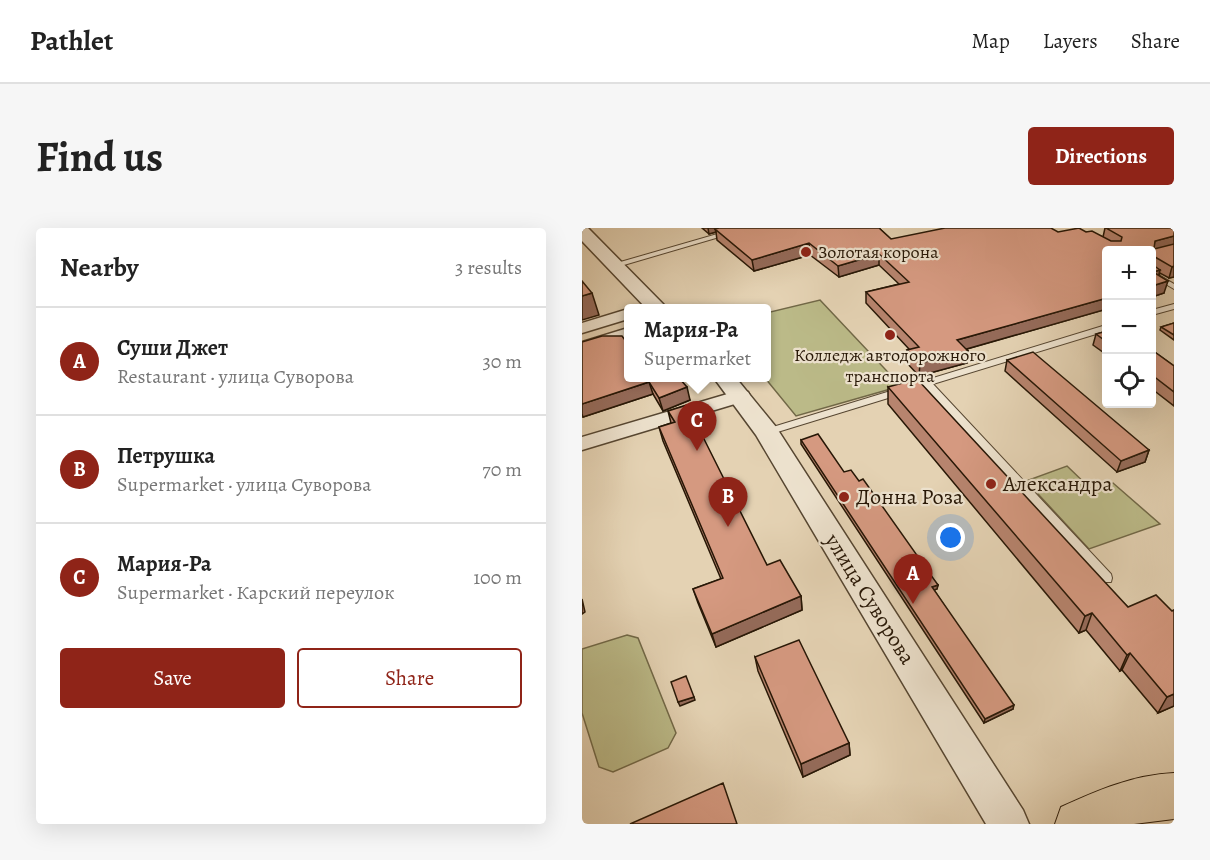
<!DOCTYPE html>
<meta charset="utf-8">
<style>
:root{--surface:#fff;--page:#f6f6f6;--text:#222;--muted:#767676;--line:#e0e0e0;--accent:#8f2418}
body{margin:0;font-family:Alegreya,serif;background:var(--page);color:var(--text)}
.controls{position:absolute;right:18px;top:18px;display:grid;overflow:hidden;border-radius:6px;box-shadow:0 6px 24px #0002}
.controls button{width:54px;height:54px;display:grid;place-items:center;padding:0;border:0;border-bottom:2px solid var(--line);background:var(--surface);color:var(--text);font:30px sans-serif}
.you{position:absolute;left:369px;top:310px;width:21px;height:21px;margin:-15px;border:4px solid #fff;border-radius:50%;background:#1a73e8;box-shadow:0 0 0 9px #1a73e833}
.badge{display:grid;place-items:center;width:39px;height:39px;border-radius:50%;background:var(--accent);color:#fff;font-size:20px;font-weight:700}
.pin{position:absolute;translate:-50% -50px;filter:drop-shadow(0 2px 3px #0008)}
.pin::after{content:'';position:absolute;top:32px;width:21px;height:18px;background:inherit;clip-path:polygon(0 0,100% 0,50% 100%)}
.popup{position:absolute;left:42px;top:76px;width:147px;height:78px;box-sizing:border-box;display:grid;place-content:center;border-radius:6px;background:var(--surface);filter:drop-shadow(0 2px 4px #0005);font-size:20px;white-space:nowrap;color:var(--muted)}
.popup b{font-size:22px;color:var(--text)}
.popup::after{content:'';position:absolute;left:50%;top:100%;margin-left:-12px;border:12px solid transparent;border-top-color:var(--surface)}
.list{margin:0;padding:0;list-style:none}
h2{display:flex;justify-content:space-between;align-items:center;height:78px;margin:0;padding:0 24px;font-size:26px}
h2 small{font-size:20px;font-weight:400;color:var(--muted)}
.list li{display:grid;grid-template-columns:39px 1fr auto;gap:18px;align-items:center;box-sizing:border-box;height:108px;padding:0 24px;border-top:2px solid var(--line)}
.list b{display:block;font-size:22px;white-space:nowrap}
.list p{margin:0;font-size:20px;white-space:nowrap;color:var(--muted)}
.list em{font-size:20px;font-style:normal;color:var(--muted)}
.actions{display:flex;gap:12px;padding:18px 24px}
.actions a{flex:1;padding:14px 0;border:2px solid var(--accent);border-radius:6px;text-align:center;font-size:21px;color:var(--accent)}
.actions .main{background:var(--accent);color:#fff}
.icon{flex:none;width:33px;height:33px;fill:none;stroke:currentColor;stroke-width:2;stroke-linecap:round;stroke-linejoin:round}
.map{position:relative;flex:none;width:592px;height:596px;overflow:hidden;border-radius:6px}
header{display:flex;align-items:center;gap:36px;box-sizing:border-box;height:84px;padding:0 30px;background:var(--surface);border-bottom:2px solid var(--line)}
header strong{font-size:28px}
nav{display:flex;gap:33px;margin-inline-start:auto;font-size:21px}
.intro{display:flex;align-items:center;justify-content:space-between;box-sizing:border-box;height:144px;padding:0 36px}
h1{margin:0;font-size:42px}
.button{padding:15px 27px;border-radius:6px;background:var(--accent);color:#fff;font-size:21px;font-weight:700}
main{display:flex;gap:36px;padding:0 36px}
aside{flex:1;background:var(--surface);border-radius:6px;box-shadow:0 6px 24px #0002}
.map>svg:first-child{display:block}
.green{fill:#bbba88;stroke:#716847;stroke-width:1.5}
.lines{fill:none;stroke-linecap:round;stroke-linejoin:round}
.service-casing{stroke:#564631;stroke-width:2}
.minor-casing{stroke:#564631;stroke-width:3}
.tertiary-casing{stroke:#564631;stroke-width:3}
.primary-casing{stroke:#271706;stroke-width:2}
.service{fill:#ede2ce;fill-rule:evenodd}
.minor{fill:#ede2ce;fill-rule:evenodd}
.tertiary{fill:#ede2ce;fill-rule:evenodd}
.primary{fill:#e4d2b3;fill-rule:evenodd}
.wall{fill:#b7846e;stroke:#271706;stroke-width:1.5}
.shaded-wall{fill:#956b5a;stroke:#271706;stroke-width:1.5}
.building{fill:#d59980;stroke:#271706;stroke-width:1.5}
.poi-dot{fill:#8f2418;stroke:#ede2ce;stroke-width:2}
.labels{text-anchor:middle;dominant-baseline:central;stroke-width:4.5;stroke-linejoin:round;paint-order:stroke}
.far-poi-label{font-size:18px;fill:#271706;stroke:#ede2ce;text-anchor:start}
.poi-label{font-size:22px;fill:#271706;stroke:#ede2ce;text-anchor:start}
.street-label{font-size:22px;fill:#271706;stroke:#ede2ce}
</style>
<header>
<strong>Pathlet</strong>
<nav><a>Map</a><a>Layers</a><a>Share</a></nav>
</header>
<div class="intro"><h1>Find us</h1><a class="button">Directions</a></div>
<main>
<aside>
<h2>Nearby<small>3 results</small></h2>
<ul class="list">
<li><span class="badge">A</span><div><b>Суши Джет</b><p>Restaurant · улица Суворова</p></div><em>30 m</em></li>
<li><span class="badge">B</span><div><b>Петрушка</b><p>Supermarket · улица Суворова</p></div><em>70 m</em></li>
<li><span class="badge">C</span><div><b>Мария-Ра</b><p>Supermarket · Карский переулок</p></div><em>100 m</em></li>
</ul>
<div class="actions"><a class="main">Save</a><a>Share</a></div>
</aside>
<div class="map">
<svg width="592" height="596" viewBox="0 0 592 596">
<rect width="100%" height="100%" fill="#e4d2b3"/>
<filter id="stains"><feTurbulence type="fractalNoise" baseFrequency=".00333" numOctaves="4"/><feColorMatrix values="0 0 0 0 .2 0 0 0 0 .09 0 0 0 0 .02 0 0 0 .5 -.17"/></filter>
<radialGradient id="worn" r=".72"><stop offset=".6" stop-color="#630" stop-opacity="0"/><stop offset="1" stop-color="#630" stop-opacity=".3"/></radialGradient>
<path class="green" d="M 238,72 L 319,158 L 214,188 L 183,150 L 184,85 Z
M 485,238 L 510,262 L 531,255 L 578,296 L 507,321 L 444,253 Z
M 45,407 L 56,410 L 94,505 L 86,520 L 31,544 L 17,539 L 0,485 L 0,421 Z"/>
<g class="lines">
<defs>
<path id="service" d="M 156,0 L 168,0 L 35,39 L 28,37 Z
M 570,43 L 592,56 L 592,61 L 570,48 Z
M 592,76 L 592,81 L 570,87 L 570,82 Z
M 524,97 L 524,103 L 351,156 L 529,346 L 530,350 L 529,354 L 519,354 L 342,159 L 189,206 L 181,206 L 180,204 L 181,202 Z"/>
<path id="minor" d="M 46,81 L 46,91 L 0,105 L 0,95 Z
M 46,100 L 46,110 L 0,124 L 0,114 Z
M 159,162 L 166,164 L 168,168 L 166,172 L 0,222 L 0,209 Z"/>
<path id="tertiary" d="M 0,0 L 6,0 L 85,80 L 64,80 L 0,13 Z
M 132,150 L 154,150 L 194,199 L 441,582 L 447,596 L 404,596 L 174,207 Z"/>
<path id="primary" d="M 592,545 L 592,591 L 552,596 L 473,596 L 479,579 C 516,562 551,547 592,545 Z"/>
</defs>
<use href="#service" class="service-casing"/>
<use href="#minor" class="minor-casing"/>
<use href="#tertiary" class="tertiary-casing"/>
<use href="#primary" class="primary-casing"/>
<use href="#service" class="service"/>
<use href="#minor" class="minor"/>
<use href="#tertiary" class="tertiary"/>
<use href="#primary" class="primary"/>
</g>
<path class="wall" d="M 120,0 L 297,0 L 309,11 L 504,4 L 521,9 L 523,0 L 588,0 L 592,49 L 587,50 L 578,45 L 577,48 L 582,65 L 570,69 L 570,22 L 525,22 L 525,81 L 385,121 L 386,123 L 385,135 L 337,148 L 324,134 L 325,122 L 327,121 L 284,75 L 284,64 L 317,56 L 297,37 L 257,49 L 228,27 L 172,43 L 135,12 L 134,4 L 127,6 Z
M 592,95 L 592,112 L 578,102 L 579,99 Z
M 525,103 L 525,127 L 511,117 L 514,106 Z
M 0,114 L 46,150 L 97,150 L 108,172 L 81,183 L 71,166 L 1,189 L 0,187 Z
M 570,122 L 592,138 L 592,178 L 570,161 Z
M 425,132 L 567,222 L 563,234 L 535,244 L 423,143 Z
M 306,159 L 546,379 L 590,383 L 592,382 L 592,478 L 576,485 L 540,442 L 538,443 L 504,402 L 497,405 L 306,176 Z
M 86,183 L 185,337 L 219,368 L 220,382 L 134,419 L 116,375 L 111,361 L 139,351 L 81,213 L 77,199 L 89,195 Z
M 219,212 L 262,244 L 356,357 L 355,361 L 352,362 L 431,481 L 402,495 L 219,216 Z
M 173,429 L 267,515 L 268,527 L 221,549 L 176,443 Z"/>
<path class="shaded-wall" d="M 126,0 L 148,0 L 133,1 L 134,4 L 127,6 Z
M 592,8 L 592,19 L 570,24 L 573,13 Z
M 227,15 L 228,27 L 172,43 L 170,32 Z
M 297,26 L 297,37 L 257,49 L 256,38 Z
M 592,38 L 592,49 L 587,50 L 590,39 Z
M 578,42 L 575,54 L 571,44 Z
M 586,53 L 582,65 L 570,69 L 570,58 Z
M 10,65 L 17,87 L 0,92 L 0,68 Z
M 525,70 L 525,81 L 374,124 L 375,112 Z
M 386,123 L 385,135 L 337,148 L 338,135 Z
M 67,154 L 71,166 L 1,189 L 0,186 L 0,176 Z
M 105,159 L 108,172 L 81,183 L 77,170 Z
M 567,222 L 563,234 L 535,244 L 539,233 Z
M 356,357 L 355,361 L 349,363 L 350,359 Z
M 219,368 L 220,382 L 134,419 L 130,406 Z
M 0,371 L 3,384 L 0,386 Z
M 510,385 L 504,402 L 497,405 L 503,388 Z
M 548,425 L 540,442 L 538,443 L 545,427 Z
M 592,466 L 592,478 L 576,485 L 585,469 Z
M 112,469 L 113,472 L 98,478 L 96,474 Z
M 432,477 L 431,481 L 402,495 L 403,491 Z
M 267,515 L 268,527 L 221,549 L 219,536 Z"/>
<path class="building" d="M 137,0 L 297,0 L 309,11 L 363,0 L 469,0 L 476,4 L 497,0 L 504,4 L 510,3 L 529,13 L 539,13 L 540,9 L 524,0 L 588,0 L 592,2 L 592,8 L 573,13 L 572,21 L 592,16 L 592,38 L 590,39 L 573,29 L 571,37 L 578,42 L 571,44 L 586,53 L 570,58 L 570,22 L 525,22 L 525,70 L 375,112 L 386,123 L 338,135 L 325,122 L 337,119 L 284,64 L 327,54 L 297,26 L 256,38 L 227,15 L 170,32 L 133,1 Z
M 0,53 L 10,65 L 0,68 Z
M 592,95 L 592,107 L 579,99 Z
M 525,103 L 525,114 L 514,106 Z
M 20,108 L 40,108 L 46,116 L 46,150 L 97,150 L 105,159 L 77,170 L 67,154 L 0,176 L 0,114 Z
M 570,122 L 592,138 L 592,164 L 570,147 Z
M 451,124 L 567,222 L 539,233 L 425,132 Z
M 335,151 L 546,379 L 574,367 L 590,383 L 592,382 L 592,466 L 585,469 L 548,425 L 545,427 L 510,385 L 503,388 L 306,159 Z
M 105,177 L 185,337 L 198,332 L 219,368 L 130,406 L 111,361 L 141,350 L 77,199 L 93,194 L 86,183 Z
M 236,206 L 262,244 L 269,242 L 277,253 L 281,251 L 356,357 L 350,359 L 432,477 L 403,491 L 219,212 Z
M 217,412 L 267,515 L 219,536 L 173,429 Z
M 104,448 L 112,469 L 96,474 L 89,454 Z
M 141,555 L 155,596 L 48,596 Z"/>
<g class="poi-dot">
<circle cx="224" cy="24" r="6"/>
<circle cx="308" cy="107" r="6"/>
<circle cx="409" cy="256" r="6"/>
<circle cx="262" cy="269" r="6"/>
</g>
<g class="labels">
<g class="far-poi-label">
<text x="236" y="24">Золотая корона</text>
<text x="308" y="127" text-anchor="middle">Колледж автодорожного<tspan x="308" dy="21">транспорта</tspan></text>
</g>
<g class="poi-label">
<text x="421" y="256">Александра</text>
<text x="274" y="269">Донна Роза</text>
</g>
<g class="street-label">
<text transform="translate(288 371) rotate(58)">улица Суворова</text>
</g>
</g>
<rect width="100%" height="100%" filter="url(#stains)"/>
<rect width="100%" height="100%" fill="url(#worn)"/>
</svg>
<div class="controls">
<button>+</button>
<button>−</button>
<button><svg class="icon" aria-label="locate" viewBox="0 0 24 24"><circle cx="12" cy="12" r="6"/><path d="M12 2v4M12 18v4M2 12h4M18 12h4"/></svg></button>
</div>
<div class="you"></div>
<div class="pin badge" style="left:331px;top:376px">A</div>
<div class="pin badge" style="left:146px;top:299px">B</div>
<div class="pin badge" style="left:115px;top:223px">C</div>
<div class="popup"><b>Мария-Ра</b>Supermarket</div>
</div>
</main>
